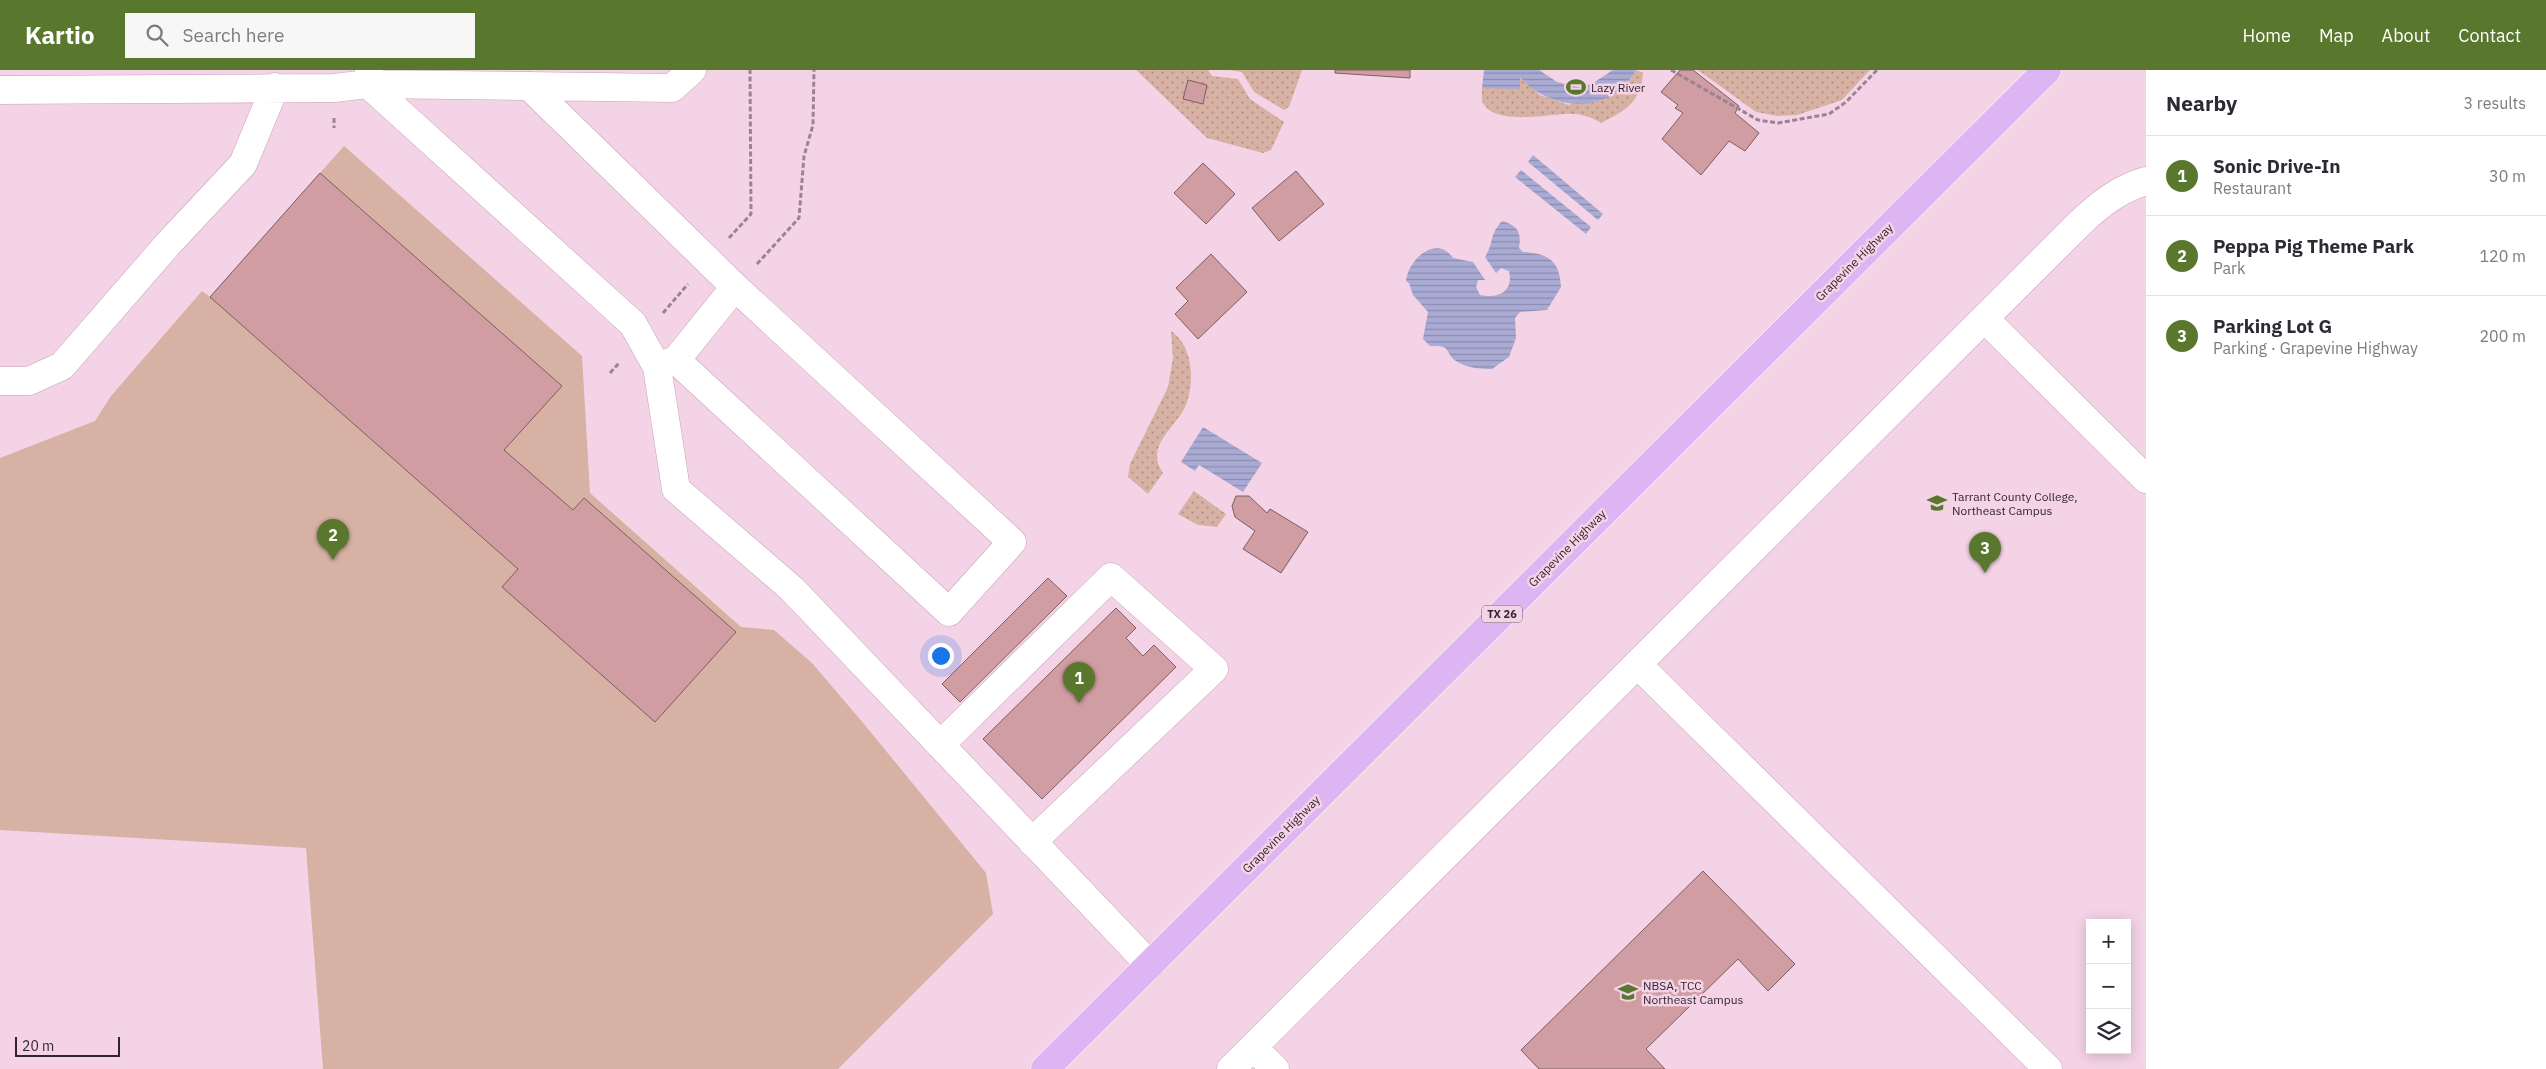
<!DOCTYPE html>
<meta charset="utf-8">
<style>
:root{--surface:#fff;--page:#f7f7f7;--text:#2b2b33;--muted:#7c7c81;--line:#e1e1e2;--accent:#59782e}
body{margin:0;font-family:"IBM Plex Sans",sans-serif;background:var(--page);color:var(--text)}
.controls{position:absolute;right:15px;bottom:15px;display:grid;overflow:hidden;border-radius:0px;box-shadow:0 2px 12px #0003}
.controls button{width:45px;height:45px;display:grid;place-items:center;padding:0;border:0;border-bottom:1px solid var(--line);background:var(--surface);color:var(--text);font:25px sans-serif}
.scale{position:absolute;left:15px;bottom:12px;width:105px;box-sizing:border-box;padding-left:5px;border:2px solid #32262d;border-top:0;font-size:14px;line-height:18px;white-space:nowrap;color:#32262d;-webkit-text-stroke:4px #f5d3e7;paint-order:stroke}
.you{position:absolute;left:940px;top:585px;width:18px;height:18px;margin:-12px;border:4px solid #fff;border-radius:50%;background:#1a73e8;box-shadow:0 0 0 8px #1a73e833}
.badge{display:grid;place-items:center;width:32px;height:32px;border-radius:50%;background:var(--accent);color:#fff;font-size:16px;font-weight:700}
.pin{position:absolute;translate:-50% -41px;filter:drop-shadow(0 1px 2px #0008)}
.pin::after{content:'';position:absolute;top:26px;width:18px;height:15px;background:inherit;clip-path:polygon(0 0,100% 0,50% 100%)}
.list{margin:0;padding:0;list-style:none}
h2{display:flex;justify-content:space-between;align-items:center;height:65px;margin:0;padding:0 20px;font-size:21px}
h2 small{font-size:16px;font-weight:400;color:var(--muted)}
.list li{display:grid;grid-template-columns:32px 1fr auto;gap:15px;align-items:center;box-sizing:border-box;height:80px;padding:0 20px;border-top:1px solid var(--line)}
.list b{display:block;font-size:19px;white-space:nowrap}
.list p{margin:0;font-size:16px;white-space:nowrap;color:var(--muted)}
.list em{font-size:16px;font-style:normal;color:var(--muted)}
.icon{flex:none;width:28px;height:28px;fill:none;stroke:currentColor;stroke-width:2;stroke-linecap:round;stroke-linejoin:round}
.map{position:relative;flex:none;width:2146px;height:999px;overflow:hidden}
header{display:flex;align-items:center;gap:30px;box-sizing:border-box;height:70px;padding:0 25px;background:var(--accent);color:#fff}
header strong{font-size:24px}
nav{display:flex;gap:28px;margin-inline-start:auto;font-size:18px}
.search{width:350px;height:45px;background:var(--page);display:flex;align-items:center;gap:12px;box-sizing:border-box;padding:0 18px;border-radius:0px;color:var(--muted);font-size:19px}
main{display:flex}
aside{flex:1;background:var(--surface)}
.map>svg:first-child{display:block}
.grass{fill:url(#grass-dots)}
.green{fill:#d7b1a3}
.water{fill:url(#water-rules)}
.building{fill:#cf9da2;stroke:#7f5d60}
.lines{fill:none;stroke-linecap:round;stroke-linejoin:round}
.minor-casing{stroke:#c3a3b6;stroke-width:29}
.major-casing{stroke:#fff;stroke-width:29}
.path{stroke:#9b8391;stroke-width:3;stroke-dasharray:5 2.5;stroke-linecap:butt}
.minor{stroke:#fff;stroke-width:28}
.major{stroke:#ddb5f2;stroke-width:28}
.labels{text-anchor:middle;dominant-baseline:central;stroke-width:5;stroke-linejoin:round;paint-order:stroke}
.shield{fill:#f5d3e7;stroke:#6c5a65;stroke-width:1}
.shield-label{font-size:11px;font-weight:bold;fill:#32262d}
.poi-label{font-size:12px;fill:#32262d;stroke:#f5d3e7;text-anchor:start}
.street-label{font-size:12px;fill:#32262d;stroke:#f5d3e7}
</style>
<header>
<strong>Kartio</strong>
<div class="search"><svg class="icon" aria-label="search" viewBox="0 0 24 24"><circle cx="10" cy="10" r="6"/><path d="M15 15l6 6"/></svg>Search here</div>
<nav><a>Home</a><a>Map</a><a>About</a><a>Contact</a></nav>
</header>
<main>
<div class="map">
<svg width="2146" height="999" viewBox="0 0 2146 999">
<defs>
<pattern id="grass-dots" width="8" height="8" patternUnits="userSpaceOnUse" patternTransform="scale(1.25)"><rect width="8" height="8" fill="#d7b1a3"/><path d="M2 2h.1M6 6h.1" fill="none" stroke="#af9085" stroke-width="1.8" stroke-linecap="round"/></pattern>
<pattern id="water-rules" width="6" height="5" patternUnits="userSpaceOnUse" patternTransform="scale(1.25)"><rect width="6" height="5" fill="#aaabd5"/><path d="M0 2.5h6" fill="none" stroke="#8b8bad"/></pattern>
</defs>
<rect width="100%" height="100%" fill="#f5d3e7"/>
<path class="grass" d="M 1136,0 L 1208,0 L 1212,6 L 1238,9 L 1250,29 L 1284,52 L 1271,80 L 1263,83 L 1207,68 Z
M 1229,0 L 1302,0 L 1289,37 L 1284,40 L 1254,22 L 1242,2 Z
M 1636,0 L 1643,3 C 1641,32 1625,41 1601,53 C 1590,46 1577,43 1564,44 C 1544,45 1495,55 1483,33 C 1481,29 1482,23 1482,18 L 1520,18 L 1520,7 L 1540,25 L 1569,35 L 1631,8 Z
M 1698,0 L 1870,0 L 1842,30 L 1797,45 L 1777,46 L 1756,42 Z
M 1171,261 C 1192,275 1195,309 1187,332 C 1179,357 1143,374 1163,403 L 1148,424 L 1128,407 L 1130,394 L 1168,317 L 1173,288 Z
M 1194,421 L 1226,444 L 1217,457 L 1198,455 L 1178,444 Z"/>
<path class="green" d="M 344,76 L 582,286 L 590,423 L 741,557 L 774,560 L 812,593 L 864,654 L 986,803 L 993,844 L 838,999 L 323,999 L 306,778 L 0,760 L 0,388 L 95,351 L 111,326 L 202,221 L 210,227 Z"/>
<path class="water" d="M 1484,0 L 1539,0 L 1557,12 L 1578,17 L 1590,15 L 1613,0 L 1636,0 C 1611,45 1551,43 1520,7 L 1520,19 L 1482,18 Z
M 1533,85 L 1603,144 L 1598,150 L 1528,92 Z
M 1521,100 L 1591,157 L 1586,164 L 1515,107 Z
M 1502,151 C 1517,155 1522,162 1519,178 L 1523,182 C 1548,183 1560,191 1561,217 L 1547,240 L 1520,242 L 1515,248 L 1516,268 L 1509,287 L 1492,299 C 1481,299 1466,298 1456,291 C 1443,281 1453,275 1430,276 L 1423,269 L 1428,242 L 1413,225 L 1409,213 L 1406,211 C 1408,189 1437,164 1453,188 L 1473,192 L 1485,210 L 1478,210 L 1476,217 L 1480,225 C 1498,229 1514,222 1509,201 L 1501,198 L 1496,203 L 1485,187 C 1494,173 1489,165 1502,151 Z
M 1203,357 L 1262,393 L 1243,422 L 1199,395 L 1195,401 L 1181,392 Z"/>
<path class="building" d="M 1335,0 L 1410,0 L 1410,8 L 1335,3 Z
M 1680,0 L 1693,0 L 1739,36 L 1735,43 L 1759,63 L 1745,81 L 1729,71 L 1701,105 L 1662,69 L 1683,43 L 1675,38 L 1678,35 L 1661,22 Z
M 1188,10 L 1207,15 L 1203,34 L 1183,29 Z
M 1203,93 L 1235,124 L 1206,154 L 1174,123 Z
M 1296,101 L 1324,134 L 1279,171 L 1252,138 Z
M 320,103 L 562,316 L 504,380 L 573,440 L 584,428 L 736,562 L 655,652 L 502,517 L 518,499 L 210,227 Z
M 1211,184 L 1247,222 L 1198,269 L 1175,244 L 1188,231 L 1176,218 Z
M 1236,426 L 1249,426 L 1267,443 L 1270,439 L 1308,462 L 1281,503 L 1243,479 L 1255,461 L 1235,447 L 1232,436 Z
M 1048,508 L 1067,526 L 960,632 L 942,614 Z
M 1116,538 L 1136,558 L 1126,568 L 1143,586 L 1154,575 L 1176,597 L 1042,729 L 983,669 Z
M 1703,801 L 1795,894 L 1768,921 L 1738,889 L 1646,979 L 1665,999 L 1539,999 L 1521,980 Z"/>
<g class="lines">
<defs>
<path id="minor" d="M 369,0 L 368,14 L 633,254 L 657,297 L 676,419 L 792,519 L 1150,895
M 529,16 L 735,217 L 1012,472 L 949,542 L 676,290
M 0,20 L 334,18 L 368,14 L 672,18 L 692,0
M 1985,249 L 2146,409
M 658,296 L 676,290 L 735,217
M 0,311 L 29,311 L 62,296 L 168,174 L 243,94 L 275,17
M 1637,594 L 2048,999
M 940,675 L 1111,507 L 1214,599 L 1032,772
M 1253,977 L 1275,999
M 1231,999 L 2080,153 C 2100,134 2119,119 2146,111"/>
<path id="major" d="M 1045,999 L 2047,0"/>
</defs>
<use href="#minor" class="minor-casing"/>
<use href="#major" class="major-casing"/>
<path class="path" d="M 1671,0 L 1758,50 L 1778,53 L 1829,44 L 1846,32 L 1877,0
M 334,48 L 334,58
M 729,168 L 751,144 L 750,0
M 757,194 L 799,148 L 804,86 L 813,55 L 814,0
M 663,243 L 688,214
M 610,303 L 619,293"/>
<use href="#minor" class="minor"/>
<use href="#major" class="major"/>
</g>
<defs>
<symbol id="stadium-bare" viewBox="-9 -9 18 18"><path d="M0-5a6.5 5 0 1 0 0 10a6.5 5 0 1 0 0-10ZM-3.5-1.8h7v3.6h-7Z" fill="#59782e" stroke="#f5d3e7" stroke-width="2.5" paint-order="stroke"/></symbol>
<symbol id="university-bare" viewBox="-9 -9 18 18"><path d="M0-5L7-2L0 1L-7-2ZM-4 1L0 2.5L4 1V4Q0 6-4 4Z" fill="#59782e" stroke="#f5d3e7" stroke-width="2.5" paint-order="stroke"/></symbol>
</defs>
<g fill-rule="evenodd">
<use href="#stadium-bare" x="1562" y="3" width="28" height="28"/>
<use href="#university-bare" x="1923" y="419" width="28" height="28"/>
<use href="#university-bare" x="1614" y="908" width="28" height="28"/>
</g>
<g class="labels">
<rect class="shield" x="1482" y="535.5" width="40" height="17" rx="4"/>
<g class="shield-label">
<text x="1502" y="544">TX 26</text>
</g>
<g class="poi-label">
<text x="1591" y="17">Lazy River</text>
<text x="1952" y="426">Tarrant County College,<tspan x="1952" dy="14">Northeast Campus</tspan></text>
<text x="1643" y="915">NBSA, TCC<tspan x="1643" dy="14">Northeast Campus</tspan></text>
</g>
<g class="street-label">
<text transform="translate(1854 192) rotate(-45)">Grapevine Highway</text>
<text transform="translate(1567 478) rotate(-45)">Grapevine Highway</text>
<text transform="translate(1281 764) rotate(-45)">Grapevine Highway</text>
</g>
</g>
</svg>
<div class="controls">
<button>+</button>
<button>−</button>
<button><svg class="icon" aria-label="layers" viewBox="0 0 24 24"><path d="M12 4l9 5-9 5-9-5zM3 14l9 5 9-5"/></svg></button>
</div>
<div class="scale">20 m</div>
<div class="you"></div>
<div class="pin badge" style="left:1079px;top:633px">1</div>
<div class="pin badge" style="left:333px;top:490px">2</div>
<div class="pin badge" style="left:1985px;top:503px">3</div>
</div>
<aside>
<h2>Nearby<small>3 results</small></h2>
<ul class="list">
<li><span class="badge">1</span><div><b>Sonic Drive-In</b><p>Restaurant</p></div><em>30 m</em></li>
<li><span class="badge">2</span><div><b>Peppa Pig Theme Park</b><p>Park</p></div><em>120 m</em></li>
<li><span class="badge">3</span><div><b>Parking Lot G</b><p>Parking · Grapevine Highway</p></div><em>200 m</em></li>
</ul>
</aside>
</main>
